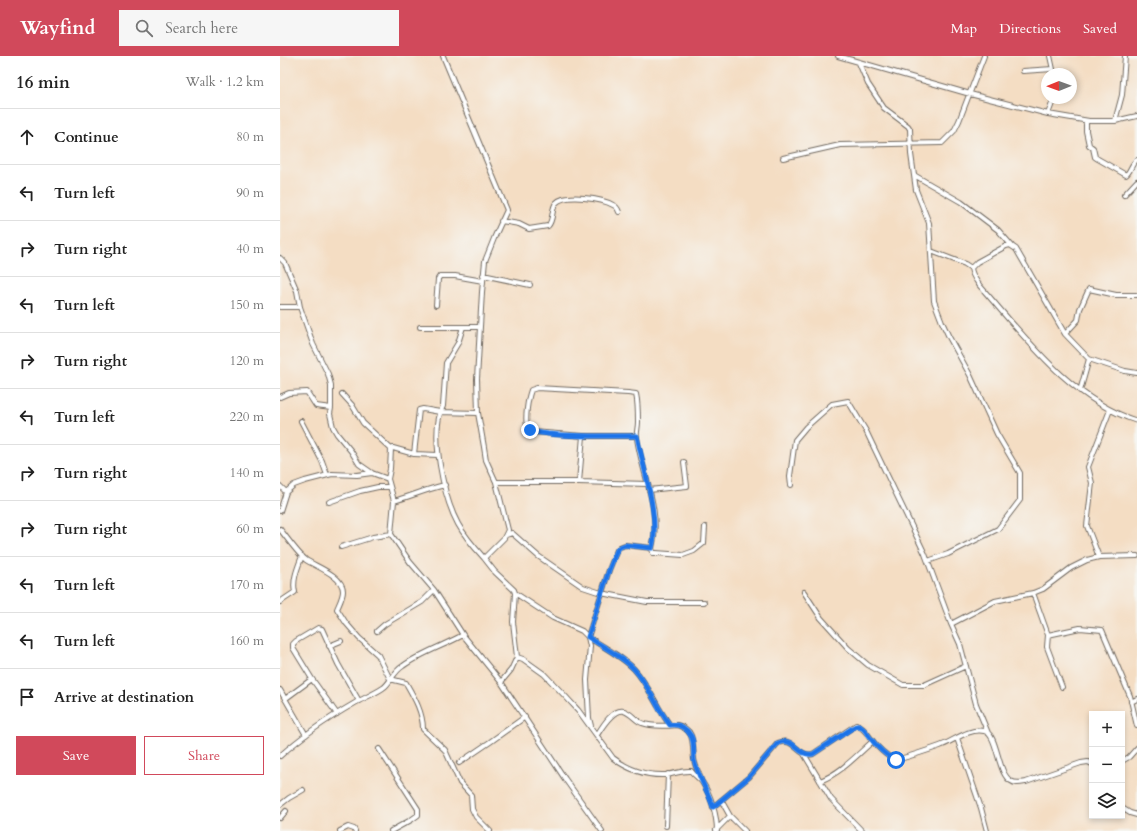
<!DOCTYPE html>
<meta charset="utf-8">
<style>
:root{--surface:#fff;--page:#f6f6f6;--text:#222;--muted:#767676;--line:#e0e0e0;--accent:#d1495b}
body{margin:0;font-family:Cardo,serif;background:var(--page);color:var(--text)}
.controls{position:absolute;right:12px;bottom:12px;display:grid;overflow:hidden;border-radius:0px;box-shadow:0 2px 6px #0003}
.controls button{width:36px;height:36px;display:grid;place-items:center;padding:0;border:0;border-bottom:1px solid var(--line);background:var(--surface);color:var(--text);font:20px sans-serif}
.compass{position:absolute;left:761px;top:12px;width:36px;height:36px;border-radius:50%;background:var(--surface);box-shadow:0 2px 6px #0003;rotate:269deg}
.stop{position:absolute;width:12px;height:12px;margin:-9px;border:3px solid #1a73e8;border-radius:50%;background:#fff}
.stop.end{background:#1a73e8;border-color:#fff;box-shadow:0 1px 4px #0008}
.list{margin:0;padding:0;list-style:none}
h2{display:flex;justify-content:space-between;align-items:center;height:52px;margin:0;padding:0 16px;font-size:17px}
h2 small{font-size:13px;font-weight:400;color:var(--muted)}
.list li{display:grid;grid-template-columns:26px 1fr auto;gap:12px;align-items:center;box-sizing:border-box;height:56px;padding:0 16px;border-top:1px solid var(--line)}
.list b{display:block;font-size:15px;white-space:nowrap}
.list em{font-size:13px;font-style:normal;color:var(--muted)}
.actions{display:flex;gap:8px;padding:12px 16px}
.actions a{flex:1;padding:9px 0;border:1px solid var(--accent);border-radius:0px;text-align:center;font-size:14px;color:var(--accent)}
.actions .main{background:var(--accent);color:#fff}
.icon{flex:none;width:22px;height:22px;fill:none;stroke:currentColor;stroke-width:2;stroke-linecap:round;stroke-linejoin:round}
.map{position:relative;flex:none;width:857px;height:775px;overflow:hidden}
header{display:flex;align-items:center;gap:24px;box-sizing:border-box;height:56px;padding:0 20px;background:var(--accent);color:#fff}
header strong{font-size:19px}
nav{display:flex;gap:22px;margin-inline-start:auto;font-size:14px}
.search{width:280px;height:36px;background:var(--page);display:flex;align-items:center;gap:10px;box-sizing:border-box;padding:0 14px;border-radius:0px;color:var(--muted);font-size:15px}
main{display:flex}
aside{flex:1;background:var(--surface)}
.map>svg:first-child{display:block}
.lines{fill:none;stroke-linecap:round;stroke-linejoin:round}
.minor-casing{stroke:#716960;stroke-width:6}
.minor{stroke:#fff;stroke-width:4}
.route{stroke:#1a73e8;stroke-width:5}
</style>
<header>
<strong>Wayfind</strong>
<div class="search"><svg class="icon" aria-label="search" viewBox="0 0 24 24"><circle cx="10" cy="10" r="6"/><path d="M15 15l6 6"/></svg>Search here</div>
<nav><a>Map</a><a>Directions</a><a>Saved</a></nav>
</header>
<main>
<aside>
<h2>16 min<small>Walk · 1.2 km</small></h2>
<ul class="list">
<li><svg class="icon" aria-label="ahead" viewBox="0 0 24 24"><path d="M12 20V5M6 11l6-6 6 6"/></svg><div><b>Continue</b></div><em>80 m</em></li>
<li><svg class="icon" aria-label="left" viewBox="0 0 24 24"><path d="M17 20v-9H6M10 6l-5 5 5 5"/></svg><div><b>Turn left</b></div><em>90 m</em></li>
<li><svg class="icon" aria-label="right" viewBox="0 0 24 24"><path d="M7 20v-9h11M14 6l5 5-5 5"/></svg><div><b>Turn right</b></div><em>40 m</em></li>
<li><svg class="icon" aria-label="left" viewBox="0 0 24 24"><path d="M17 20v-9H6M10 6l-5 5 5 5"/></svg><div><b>Turn left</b></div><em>150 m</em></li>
<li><svg class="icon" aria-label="right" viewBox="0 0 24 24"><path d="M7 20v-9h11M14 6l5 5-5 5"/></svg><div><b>Turn right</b></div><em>120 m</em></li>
<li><svg class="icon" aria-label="left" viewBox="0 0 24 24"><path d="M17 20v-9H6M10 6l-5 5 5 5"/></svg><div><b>Turn left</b></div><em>220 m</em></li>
<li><svg class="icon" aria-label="right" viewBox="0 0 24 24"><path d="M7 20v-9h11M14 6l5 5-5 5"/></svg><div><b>Turn right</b></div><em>140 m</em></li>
<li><svg class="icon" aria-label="right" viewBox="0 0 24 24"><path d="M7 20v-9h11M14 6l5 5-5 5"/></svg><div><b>Turn right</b></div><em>60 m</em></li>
<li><svg class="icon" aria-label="left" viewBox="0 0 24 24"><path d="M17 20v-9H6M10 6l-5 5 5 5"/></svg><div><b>Turn left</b></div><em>170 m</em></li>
<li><svg class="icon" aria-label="left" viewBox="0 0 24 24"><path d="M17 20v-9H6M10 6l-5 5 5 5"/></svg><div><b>Turn left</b></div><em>160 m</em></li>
<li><svg class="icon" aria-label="arrive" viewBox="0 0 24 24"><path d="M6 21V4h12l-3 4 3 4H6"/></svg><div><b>Arrive at destination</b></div></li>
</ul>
<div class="actions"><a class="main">Save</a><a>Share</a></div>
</aside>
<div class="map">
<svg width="857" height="775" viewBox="0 0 857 775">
<rect width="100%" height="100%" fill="#f6f6f2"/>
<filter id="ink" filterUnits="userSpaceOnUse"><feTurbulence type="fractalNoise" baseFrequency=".025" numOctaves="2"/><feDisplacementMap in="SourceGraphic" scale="8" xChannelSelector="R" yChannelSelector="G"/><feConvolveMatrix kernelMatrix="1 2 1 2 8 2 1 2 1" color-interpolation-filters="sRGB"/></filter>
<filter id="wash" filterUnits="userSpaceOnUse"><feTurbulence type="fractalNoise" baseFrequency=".012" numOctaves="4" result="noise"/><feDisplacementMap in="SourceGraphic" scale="16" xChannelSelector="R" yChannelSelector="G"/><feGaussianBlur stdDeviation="0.9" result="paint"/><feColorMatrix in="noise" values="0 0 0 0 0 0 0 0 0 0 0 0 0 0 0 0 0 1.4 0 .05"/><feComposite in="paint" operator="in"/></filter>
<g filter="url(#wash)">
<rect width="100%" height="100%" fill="#f4ddc3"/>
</g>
<g filter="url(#ink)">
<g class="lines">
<defs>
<path id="minor" d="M 163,0 L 227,154 L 215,180 L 205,205 L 202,236 L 197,323 L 198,357 L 204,391 L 206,404 L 216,426 L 228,474 L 224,482 L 204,502 L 215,516 L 234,534 L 235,537 L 233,566 L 237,601 L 231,614 L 221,626
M 558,0 L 690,38 L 768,58 L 809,65 L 835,65 L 857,60
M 770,0 L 774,18
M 579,7 L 588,28 L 604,52 L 628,70 L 630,73 L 631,98 L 636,134 L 649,167 L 654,245 L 662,266 L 669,281 L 690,319 L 717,378 L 740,417 L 740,444 L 718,473 L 668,498 L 648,505
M 743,15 L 773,13
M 768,58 L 774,42
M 806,65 L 806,75 L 809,89 L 813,92 L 815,101 L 818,103 L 846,119 C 851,115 852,106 857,104
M 835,65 L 842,39 L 845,0
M 503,102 L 560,89 L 662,87 L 674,75 L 679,65 L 704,0
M 634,119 L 681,146 L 718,174 L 732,190
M 844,139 L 857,125
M 221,165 L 239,168 L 249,173 L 268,170 C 274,164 271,153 276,147 C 285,137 323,143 333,149 C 336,150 338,153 339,156
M 651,195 L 685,208 L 691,212 C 692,220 696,224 700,230 C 744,280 791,344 857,365
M 0,202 L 5,207 L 17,235 L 20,251 L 33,288 L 48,318 L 51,329 L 51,352 L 50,358 L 53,371 L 57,378 L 71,395 L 79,408 L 92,417
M 691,212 L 697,206 L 726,190 L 730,189 L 736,193 L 785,278 L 809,303 L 800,335
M 203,219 L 250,229
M 156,249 L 158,223 L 160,220 L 175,220 L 203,225
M 0,251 L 20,251
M 140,271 L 183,271
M 199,271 L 183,271 L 178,287 L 166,307 L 163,350 C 149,377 164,442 178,468 C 185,481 194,491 204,502
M 785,278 L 798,264 L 800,253 L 809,233 L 836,239 L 857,239
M 809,303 L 845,315 L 857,317
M 62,338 L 72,349 L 83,367 L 111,393
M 0,341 L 9,337 L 27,336 L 36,350 L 51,352
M 21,365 L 42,405 L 47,419
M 357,380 L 303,380 L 253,376 C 251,375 250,374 248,372 C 244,365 248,342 251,334 L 257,332 L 348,337 L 356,338 C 358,347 358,357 358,366 C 358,372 356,377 357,382 C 362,418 382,455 372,492
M 134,398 L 139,354 L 143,353 L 160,356 L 198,357
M 158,399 L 134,398 L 113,392 L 111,393 L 110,413 L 108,423 L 114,445 L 111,478 L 130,506 L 154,534 L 183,579 L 221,626 L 285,723 L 322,775
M 216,426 L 299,426 L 303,380
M 299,426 L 367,428
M 511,429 L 510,420 L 515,384 L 526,371 L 552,348 L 568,345 L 586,375 L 645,498 L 671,568 L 680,588 L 696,648 L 708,677
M 0,430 L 6,436
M 369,434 L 407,430 L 404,406
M 114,445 C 131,440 147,433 165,429
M 49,446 L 80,435 L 98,431 L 110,431
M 0,455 L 6,436 L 14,429 L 25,425 L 52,418 L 77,419 L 92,417 L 108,423
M 0,473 C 6,481 19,499 26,504 C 37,511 63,520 63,535 C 63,541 59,548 57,553 L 66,567 L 79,582 L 98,599 L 110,623 L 126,627 C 134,641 143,656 143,673 L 165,694 L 180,727 L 191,739 L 192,753 L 196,761 L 210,775
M 226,479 L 232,477 L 258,500 L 303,531 L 321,537 L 367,546 L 424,546
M 61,491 L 93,481 L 111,478
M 819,501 L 807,470 L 812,427 L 808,411 L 830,354
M 524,536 L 541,562 L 568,592 L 588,609 L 623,629 L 644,629 L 686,610
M 235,537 L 273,562 L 302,575 L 308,581 L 310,590 L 307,624 L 309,662 L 311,670
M 753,537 L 768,579 L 767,591 L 782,631
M 0,546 L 15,536 C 12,524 18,511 22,500
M 671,568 L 715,545 L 753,537 L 763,533 L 791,512 L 807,504 L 819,501 L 857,500
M 97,575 L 105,568 L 142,546 L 154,534
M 768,579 L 800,572 L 822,574 L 850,640 L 857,670
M 49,590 L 61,585
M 237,601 L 243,603 L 264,618 L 286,641 L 298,654 L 333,702 C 349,714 366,720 386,719 C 395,718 402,714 411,715 C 414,719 419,722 422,726 C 431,739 437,760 437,775
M 0,634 L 26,679
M 5,643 L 32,623
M 851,646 L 857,643
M 57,658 L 32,623 L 13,592 L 13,588 L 16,585 L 38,572 L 42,573 L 58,608 L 79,645
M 390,669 C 376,651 369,629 354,613 C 343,601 322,590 308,581 L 329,514 L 337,494 L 340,491 L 345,489 L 372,492 L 373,497 L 376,497 L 403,499 L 414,495 L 424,487 L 425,471
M 317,679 C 322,671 333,652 344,655 C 351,657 356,665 362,667 C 372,671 387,670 397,669 C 416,674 412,688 414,703 C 415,710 419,717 421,724
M 677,682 L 701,752 L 707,775
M 99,693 L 138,753 L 138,759 L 131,764 L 111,775
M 524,698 L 551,743 L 582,775
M 0,700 C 23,679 49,662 75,647 C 84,642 94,638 103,632 C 110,628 113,616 123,610 C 141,597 163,590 183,579
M 842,705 L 849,701 L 857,692
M 179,707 L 210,686 L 245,661
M 540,725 C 561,717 576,700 593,685
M 441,744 L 450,760 L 465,775
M 0,749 L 9,742 L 23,734
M 433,751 L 469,721 L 498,687 C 515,680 517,702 533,698 L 576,669 C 584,671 587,678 592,684 C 597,691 607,701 616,704 C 631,700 646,695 660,690 C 674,685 688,672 704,675 C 718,677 717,718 731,725 C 735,728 740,727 746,726 L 801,707 L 808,706 L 812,708
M 842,752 L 850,757 L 857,759
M 0,762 L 6,755
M 386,770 L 388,718
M 436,774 L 450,760
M 60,775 L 68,771 L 74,773 L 75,775"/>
</defs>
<use href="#minor" class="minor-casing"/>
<use href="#minor" class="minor"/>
</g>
</g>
<g class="lines" filter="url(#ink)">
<path class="route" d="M 250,374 C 256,377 262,377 268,378 C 298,381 327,380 357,380 C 363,411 380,462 372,492 L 345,489 L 340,491 L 337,494 L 329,514 L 308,581 C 322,590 343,601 354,613 C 369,629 376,651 390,669 C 399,668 406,671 411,680 C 415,687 413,696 414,704 C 418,721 428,735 433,751 L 469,721 L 498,687 C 515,680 517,701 533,698 L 571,673 C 574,671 576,669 579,670 C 585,672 588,680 592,684 C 597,691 607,701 616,704"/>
</g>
</svg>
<div class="controls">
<button>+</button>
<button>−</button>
<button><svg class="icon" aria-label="layers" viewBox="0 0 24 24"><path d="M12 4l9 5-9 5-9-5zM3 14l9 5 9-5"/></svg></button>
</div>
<svg class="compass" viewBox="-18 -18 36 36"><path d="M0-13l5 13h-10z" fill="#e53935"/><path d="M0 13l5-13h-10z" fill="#767676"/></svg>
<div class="stop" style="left:616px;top:704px"></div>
<div class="stop end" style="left:250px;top:374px"></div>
</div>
</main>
